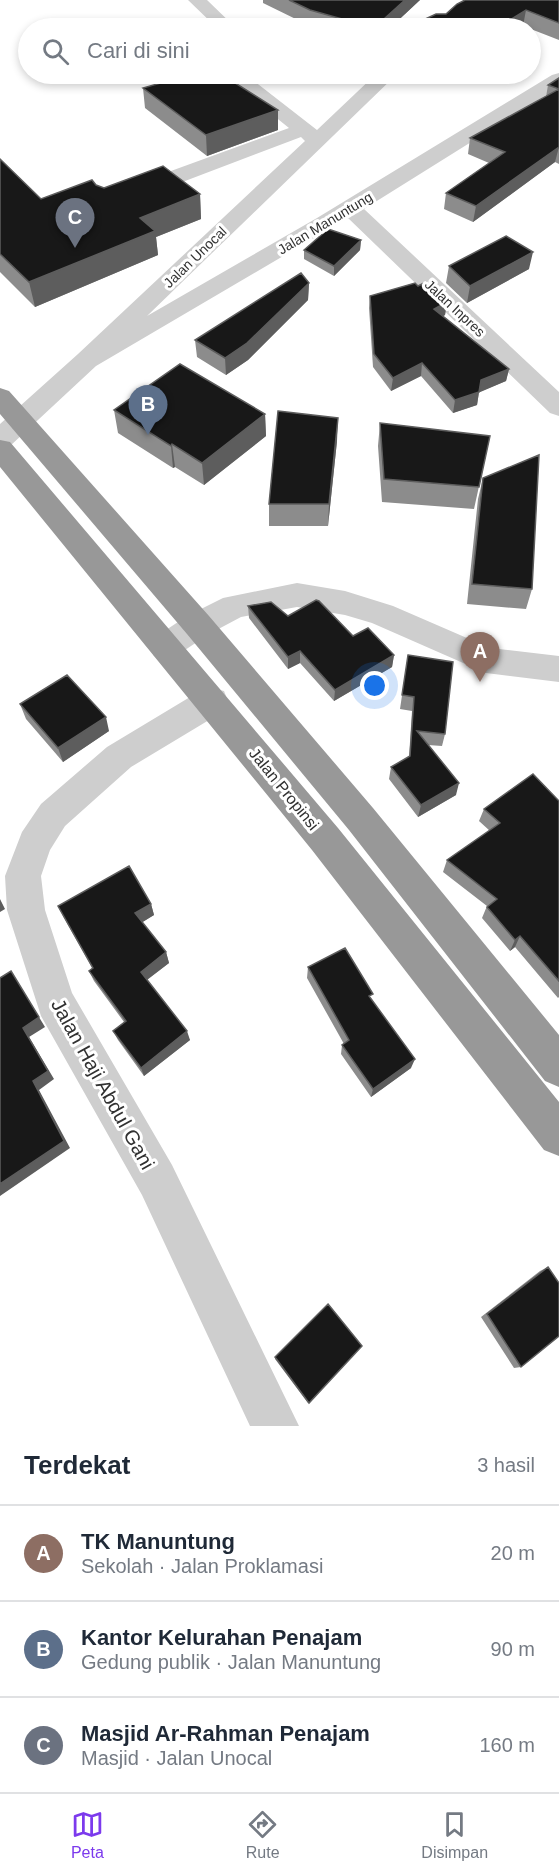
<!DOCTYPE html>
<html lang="id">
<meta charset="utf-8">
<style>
:root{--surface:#fff;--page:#f6f6f7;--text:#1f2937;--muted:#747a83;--line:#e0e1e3;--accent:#7c3aed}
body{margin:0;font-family:Helvetica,sans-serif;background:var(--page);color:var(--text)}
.you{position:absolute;left:375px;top:686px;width:21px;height:21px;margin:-15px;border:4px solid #fff;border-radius:50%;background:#1a73e8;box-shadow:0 0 0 9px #1a73e833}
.badge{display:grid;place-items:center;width:39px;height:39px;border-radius:50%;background:var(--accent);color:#fff;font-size:20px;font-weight:700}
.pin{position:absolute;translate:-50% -50px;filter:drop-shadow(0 2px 3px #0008)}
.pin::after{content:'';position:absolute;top:32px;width:21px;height:18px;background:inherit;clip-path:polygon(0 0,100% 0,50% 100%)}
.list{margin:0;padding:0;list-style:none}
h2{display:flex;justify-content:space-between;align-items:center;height:78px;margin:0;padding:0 24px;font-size:26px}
h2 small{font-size:20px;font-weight:400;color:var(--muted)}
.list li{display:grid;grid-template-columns:39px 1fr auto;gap:18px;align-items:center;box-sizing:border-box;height:96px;padding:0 24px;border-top:2px solid var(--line)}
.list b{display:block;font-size:22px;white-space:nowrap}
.list p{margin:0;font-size:20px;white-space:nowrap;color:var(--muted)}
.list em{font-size:20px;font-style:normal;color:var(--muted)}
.icon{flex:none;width:33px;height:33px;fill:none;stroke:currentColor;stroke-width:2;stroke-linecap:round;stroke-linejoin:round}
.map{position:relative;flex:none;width:559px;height:1426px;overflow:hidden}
.search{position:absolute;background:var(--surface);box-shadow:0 3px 9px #0003;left:18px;right:18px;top:18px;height:66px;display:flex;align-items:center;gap:15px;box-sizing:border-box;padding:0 21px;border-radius:33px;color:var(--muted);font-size:22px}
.sheet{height:366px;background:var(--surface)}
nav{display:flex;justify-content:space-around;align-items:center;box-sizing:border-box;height:84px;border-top:2px solid var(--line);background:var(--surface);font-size:16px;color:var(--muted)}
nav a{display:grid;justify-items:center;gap:3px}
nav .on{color:var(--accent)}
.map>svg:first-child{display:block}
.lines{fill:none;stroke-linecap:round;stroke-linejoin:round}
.minor{fill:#cecece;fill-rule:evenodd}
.highway{fill:#989898;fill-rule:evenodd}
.wall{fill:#8c8c8c}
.shaded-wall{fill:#5d5d5d}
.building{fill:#181818;stroke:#5d5d5d;stroke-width:1.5}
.labels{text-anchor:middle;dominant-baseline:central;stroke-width:6;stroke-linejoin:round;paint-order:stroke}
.far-street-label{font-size:14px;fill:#313131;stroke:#fff}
.street-label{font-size:16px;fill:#313131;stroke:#fff}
.near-street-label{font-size:20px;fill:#313131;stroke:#fff}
</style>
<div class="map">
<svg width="559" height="1426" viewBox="0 0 559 1426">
<rect width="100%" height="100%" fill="#fff"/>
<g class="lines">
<path class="minor" d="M 188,0 L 207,0 L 236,28 L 217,28 Z
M 559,73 L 559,87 L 364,209 L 559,392 L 559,416 L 550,413 L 348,218 L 96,366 L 10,446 L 0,448 L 0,424 L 78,354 L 305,141 L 301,137 L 143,197 L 135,199 L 127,197 L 124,192 L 127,187 L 289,128 L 227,78 L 225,74 L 245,74 L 317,130 L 376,74 L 397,74 L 147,316 L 317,218 L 552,75 Z
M 297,583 L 345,591 L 393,606 L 490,648 L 559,656 L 559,682 L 486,673 L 372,623 L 345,615 L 297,607 L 241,617 L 209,634 L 176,656 L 165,660 L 154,656 L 149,647 L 154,638 L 187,616 L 223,598 Z
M 212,688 L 224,691 L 228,701 L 224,711 L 131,767 L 65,826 L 50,850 L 41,876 L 45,910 L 72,993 L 172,1165 L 299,1426 L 250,1426 L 142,1195 L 41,1016 L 7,910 L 5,876 L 22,832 L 41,804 L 107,747 L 200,691 Z"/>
<path class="highway" d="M 0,388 L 9,391 L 209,616 L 373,808 L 559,1035 L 559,1087 L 545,1081 L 349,830 L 187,634 L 0,414 Z
M 0,440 L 10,442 L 338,828 L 559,1102 L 559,1156 L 544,1150 L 312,850 L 0,467 Z"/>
</g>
<path class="wall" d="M 263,0 L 420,0 L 390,28 L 318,28 L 310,26 L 263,3 Z
M 559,0 L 559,40 L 523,26 L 446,14 Z
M 559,78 L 559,164 L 555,162 L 473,222 L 444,209 L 446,193 L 489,163 L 468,154 L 470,138 L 546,97 L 548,85 Z
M 143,88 L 278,110 L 278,130 L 207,156 L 145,108 Z
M 0,159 L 41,199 L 96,185 L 104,188 L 200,194 L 201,219 L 156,237 L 158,255 L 35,307 L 0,272 Z
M 361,240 L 360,250 L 334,276 L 304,259 L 304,250 Z
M 449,266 L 529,269 L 467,303 L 446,283 Z
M 309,283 L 308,300 L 248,360 L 226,375 L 197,357 L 195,340 Z
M 418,286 L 447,302 L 445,315 L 443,316 L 509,369 L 506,381 L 479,392 L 477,405 L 453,413 L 421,376 L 391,391 L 373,367 L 369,308 L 370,296 Z
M 114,410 L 265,414 L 266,436 L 204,485 L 175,467 L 173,468 L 118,433 Z
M 380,423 L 490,436 L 474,509 L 382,502 L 378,446 Z
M 337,441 L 328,526 L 269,526 L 269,504 Z
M 483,478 L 532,589 L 526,609 L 467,604 L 478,499 Z
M 248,606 L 288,616 L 353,636 L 394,655 L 392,667 L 334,701 L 300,663 L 288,669 L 249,618 Z
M 408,655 L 445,734 L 442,746 L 428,745 L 456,795 L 418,817 L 389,779 L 391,767 L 409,757 L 412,711 L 400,709 Z
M 20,704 L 109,731 L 63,762 L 26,719 Z
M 559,801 L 559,997 L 558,998 L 515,947 L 510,951 L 482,918 L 487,906 L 443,872 L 447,860 L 490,831 L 479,821 L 484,809 Z
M 151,904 L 154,915 L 142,922 L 166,952 L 169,963 L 147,980 L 190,1040 L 144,1076 L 118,1040 L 113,1031 L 124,1022 L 94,981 L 89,971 L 92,968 L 64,918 L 58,906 Z
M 308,967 L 372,1000 L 411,1068 L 371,1097 L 341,1054 L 342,1045 L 344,1044 L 307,978 Z
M 548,1267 L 521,1367 L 514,1368 L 481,1317 L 540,1271 Z
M 275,1357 L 309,1403 L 308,1403 L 275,1359 Z"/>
<path class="shaded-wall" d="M 405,0 L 420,0 L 390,28 L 374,28 Z
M 526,10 L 523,26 L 520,28 L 497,28 Z
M 278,110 L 278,130 L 207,156 L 206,135 Z
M 559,147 L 555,162 L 473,222 L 476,206 Z
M 200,194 L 201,219 L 156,237 L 158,255 L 35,307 L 29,282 L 140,218 Z
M 361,240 L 360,250 L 334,276 L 334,266 Z
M 533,252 L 529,269 L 467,303 L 470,286 Z
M 309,283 L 308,300 L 248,360 L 226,375 L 225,358 Z
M 447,302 L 445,315 L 433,322 L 434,309 Z
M 422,363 L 421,376 L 391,391 L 393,378 Z
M 509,369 L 506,381 L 478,393 L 481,380 Z
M 479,392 L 477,405 L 453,413 L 455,400 Z
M 265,414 L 266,436 L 204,485 L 202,463 Z
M 338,418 L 337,441 L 328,526 L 329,504 Z
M 172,444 L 175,467 L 173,468 L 171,446 Z
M 300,651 L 300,663 L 288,669 L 288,657 Z
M 394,655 L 392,667 L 334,701 L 335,690 Z
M 106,717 L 109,731 L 63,762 L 58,748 Z
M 459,783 L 456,795 L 418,817 L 421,805 Z
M 0,899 L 5,909 L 0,912 Z
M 151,904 L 154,915 L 138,925 L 135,913 Z
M 520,936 L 515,947 L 510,951 L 515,940 Z
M 166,952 L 169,963 L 144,982 L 141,972 Z
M 11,971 L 45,1027 L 29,1037 L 54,1079 L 39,1090 L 70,1148 L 0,1196 L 0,1184 L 33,1081 Z
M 187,1031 L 190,1040 L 144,1076 L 141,1068 Z
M 415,1059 L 411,1068 L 371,1097 L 373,1089 Z"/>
<path class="building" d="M 289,0 L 405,0 L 374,28 L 310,10 Z
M 465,0 L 559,0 L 559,23 L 526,10 L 497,28 L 406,28 L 436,14 L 446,14 L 457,4 Z
M 192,74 L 221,74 L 278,110 L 206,135 L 143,88 Z
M 559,78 L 559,89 L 548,85 Z
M 559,89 L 559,147 L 476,206 L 446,193 L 505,152 L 470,138 Z
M 0,159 L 41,199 L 92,180 L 96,185 L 104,188 L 163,166 L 200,194 L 140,218 L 155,231 L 29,282 L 0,254 Z
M 328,229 L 361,240 L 334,266 L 304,250 Z
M 506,236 L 533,252 L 470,286 L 449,266 Z
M 301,273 L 309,283 L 247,343 L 225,358 L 195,340 Z
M 426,282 L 447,302 L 434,309 L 509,369 L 481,380 L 479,392 L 455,400 L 422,363 L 393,378 L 374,354 L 370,296 L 415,283 L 418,286 Z
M 180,364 L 265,414 L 202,463 L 172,444 L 171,446 L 114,410 Z
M 278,411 L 338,418 L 329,504 L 269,504 Z
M 380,423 L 490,436 L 479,487 L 384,479 Z
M 539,455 L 532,589 L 472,584 L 483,478 Z
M 316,600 L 319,601 L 353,636 L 368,628 L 394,655 L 335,690 L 300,651 L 288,657 L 248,606 L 271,602 L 288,616 Z
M 408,655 L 453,662 L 445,734 L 417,731 L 459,783 L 421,805 L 391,767 L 410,756 L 414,697 L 402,695 Z
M 67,675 L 106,717 L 58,748 L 20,704 Z
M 533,774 L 559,801 L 559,981 L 520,936 L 515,940 L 487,907 L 497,899 L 447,860 L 500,823 L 484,809 Z
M 129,866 L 151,904 L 135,913 L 166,952 L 141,972 L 187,1031 L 141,1068 L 113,1031 L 126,1021 L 89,971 L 93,968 L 58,906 Z
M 345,948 L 373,994 L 369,996 L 415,1059 L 373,1089 L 342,1045 L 349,1040 L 308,967 Z
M 11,971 L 39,1017 L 23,1028 L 48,1071 L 33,1081 L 64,1141 L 0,1184 L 0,978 Z
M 548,1267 L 559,1283 L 559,1336 L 521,1367 L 487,1314 Z
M 328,1304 L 362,1346 L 309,1403 L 275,1357 Z"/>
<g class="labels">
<g class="far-street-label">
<text transform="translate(325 223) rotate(-31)">Jalan Manuntung</text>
<text transform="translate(195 257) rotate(-44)">Jalan Unocal</text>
<text transform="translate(455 308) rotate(43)">Jalan Inpres</text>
</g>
<g class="street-label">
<text transform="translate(284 789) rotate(51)">Jalan Propinsi</text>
</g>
<g class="near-street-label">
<text transform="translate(103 1084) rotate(61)">Jalan Haji Abdul Gani</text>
</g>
</g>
</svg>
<div class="you"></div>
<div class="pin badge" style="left:480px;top:682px;background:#8d6e63">A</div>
<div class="pin badge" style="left:148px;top:435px;background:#5c6f8a">B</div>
<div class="pin badge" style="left:75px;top:248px;background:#6b7280">C</div>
<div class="search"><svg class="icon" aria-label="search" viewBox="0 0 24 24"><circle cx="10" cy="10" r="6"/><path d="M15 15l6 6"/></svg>Cari di sini</div>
</div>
<section class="sheet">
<h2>Terdekat<small>3 hasil</small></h2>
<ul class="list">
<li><span class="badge" style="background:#8d6e63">A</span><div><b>TK Manuntung</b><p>Sekolah · Jalan Proklamasi</p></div><em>20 m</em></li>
<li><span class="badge" style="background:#5c6f8a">B</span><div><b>Kantor Kelurahan Penajam</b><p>Gedung publik · Jalan Manuntung</p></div><em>90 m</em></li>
<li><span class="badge" style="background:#6b7280">C</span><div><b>Masjid Ar-Rahman Penajam</b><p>Masjid · Jalan Unocal</p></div><em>160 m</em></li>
</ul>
</section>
<nav>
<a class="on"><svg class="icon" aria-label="map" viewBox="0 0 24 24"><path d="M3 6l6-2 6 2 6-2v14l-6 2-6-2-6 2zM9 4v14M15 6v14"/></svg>Peta</a>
<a><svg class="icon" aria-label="directions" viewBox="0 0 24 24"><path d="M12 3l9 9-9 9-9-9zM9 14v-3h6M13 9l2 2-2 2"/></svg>Rute</a>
<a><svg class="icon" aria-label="saved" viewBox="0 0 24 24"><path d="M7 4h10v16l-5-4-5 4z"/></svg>Disimpan</a>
</nav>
